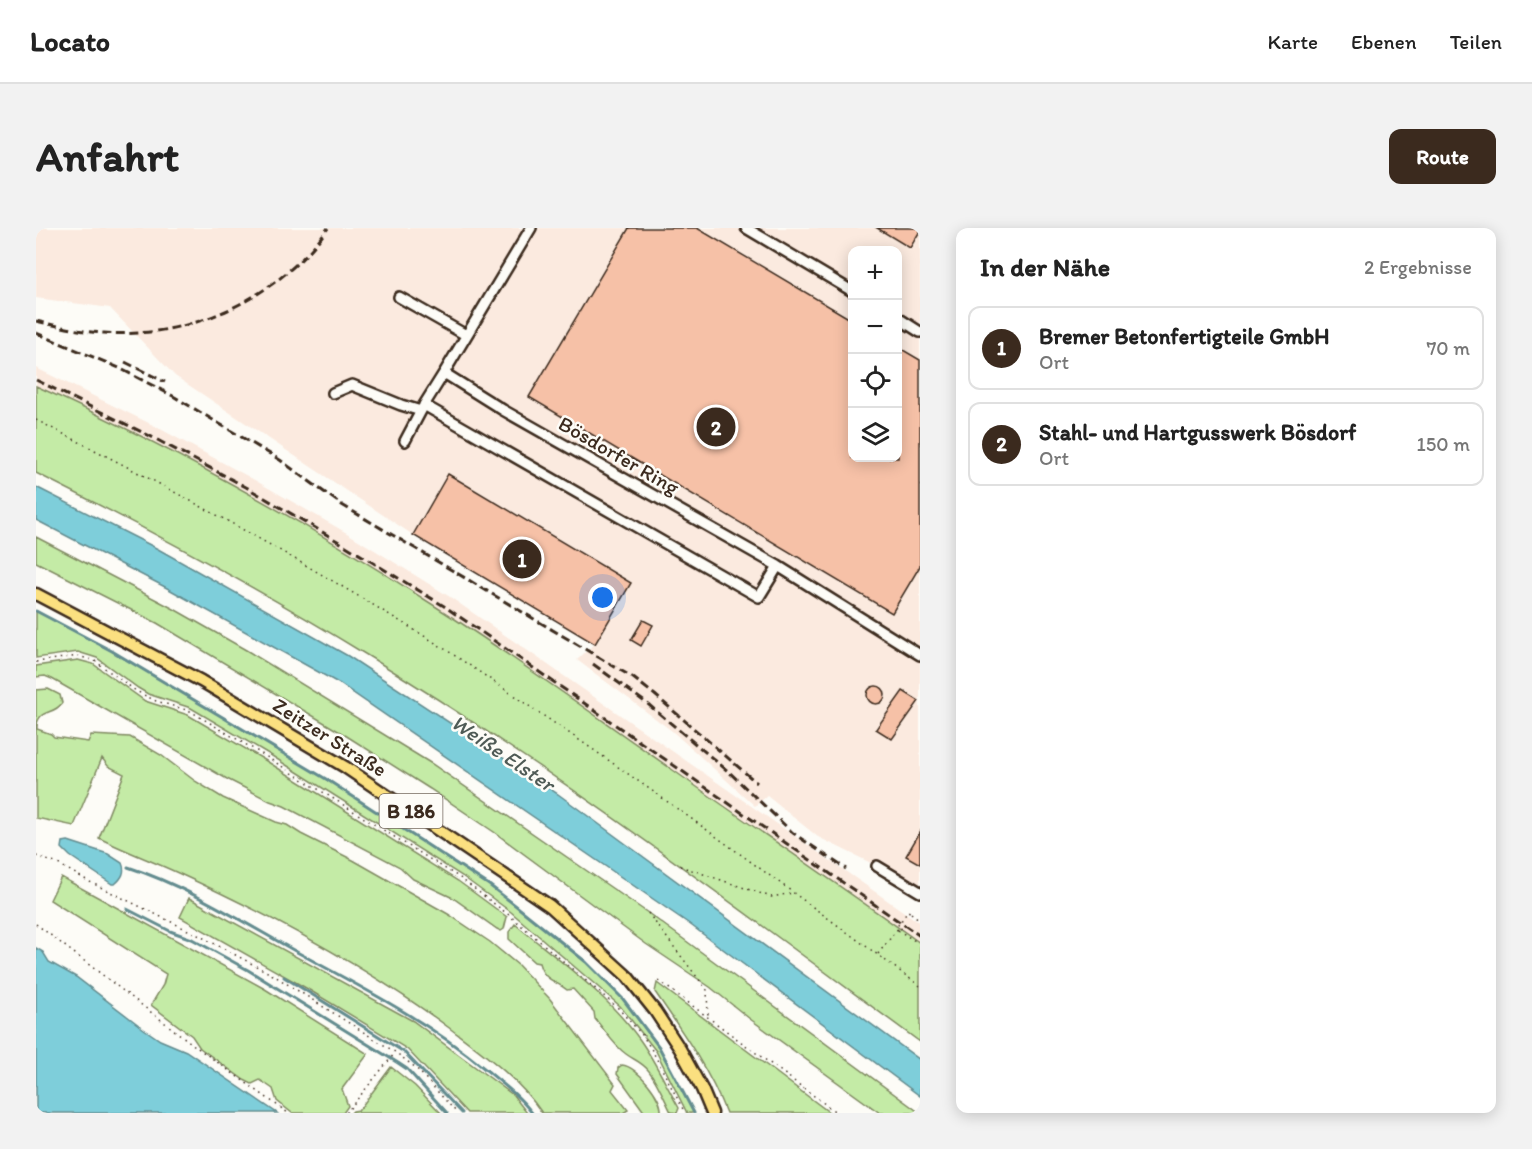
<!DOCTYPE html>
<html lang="de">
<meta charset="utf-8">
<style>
:root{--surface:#fff;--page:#f2f2f2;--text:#222;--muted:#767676;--line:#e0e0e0;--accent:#3b2a1e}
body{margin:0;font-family:Itim,sans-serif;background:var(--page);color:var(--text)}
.controls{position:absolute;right:18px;top:18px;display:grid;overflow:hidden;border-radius:12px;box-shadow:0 3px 15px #0003}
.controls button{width:54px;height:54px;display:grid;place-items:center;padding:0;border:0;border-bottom:2px solid var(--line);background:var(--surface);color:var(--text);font:30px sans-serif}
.you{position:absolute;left:567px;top:370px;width:21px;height:21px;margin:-15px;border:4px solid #fff;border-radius:50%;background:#1a73e8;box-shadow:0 0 0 9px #1a73e833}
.badge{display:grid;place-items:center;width:39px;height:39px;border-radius:50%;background:var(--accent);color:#fff;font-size:20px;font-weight:700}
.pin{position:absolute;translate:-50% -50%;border:3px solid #fff;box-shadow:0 2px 6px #0006}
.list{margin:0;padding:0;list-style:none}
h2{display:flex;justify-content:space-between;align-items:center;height:78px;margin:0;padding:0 24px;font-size:26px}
h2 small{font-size:20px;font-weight:400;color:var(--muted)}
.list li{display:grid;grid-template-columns:39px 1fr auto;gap:18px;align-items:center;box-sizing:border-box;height:84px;margin:0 12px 12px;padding:0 12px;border:2px solid var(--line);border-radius:12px}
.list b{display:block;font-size:22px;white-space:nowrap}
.list p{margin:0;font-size:20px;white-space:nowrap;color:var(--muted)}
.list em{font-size:20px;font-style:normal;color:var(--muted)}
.icon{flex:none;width:33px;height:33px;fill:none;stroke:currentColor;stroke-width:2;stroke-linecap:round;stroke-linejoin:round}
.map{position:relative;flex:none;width:884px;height:885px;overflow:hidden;border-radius:12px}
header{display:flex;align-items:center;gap:36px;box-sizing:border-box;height:84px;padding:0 30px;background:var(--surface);border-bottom:2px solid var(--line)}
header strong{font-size:28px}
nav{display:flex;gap:33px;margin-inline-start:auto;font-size:21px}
.intro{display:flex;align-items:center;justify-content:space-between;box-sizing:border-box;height:144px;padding:0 36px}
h1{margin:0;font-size:42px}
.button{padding:15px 27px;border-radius:12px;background:var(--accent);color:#fff;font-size:21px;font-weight:700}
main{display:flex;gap:36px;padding:0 36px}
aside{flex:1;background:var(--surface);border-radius:12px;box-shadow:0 3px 15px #0003}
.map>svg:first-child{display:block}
.built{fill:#fbeadf;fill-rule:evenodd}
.green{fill:#c4eba6;stroke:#808a62;stroke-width:1.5}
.water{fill:#7eceda;stroke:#638c8f;stroke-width:1.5}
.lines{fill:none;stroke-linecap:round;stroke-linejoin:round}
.stream{stroke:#638c8f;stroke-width:3}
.building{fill:#f6c1a7;stroke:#3b2a1e;stroke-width:1.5}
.minor-casing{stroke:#3b2a1e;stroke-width:14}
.major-casing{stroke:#3b2a1e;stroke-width:15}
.path{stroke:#3b2a1e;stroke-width:1.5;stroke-dasharray:1.5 4.5;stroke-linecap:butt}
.minor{stroke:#fdfcf7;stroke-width:9}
.major{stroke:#fbe080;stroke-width:10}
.rail{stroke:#3b2a1e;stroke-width:3;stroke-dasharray:9 4.5;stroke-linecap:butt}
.path-bridge{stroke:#3b2a1e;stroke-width:1.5;stroke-dasharray:1.5 4.5;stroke-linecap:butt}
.labels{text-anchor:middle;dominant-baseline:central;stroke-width:5;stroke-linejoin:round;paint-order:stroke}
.shield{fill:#fdfcf7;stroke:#75695f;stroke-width:1.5}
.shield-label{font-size:20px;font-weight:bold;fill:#3b2a1e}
.street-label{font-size:21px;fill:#3b2a1e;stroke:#fdfcf7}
.water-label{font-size:22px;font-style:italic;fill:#4f5b56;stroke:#fdfcf7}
</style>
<header>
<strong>Locato</strong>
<nav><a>Karte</a><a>Ebenen</a><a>Teilen</a></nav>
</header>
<div class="intro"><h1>Anfahrt</h1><a class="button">Route</a></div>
<main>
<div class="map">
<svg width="884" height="885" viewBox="0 0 884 885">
<rect width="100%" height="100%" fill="#fdfcf7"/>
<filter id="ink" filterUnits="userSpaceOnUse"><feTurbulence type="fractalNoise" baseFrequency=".0167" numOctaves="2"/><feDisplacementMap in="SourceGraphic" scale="12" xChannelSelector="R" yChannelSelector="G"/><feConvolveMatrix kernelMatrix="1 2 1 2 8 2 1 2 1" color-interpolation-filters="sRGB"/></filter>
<g filter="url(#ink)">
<path class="built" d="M 0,0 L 884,0 L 884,664 L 841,638 L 782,609 L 731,568 L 719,578 L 636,503 L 541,432 L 559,415 L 377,307 L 139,148 L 74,80 L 0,70 ZM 816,22 L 862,22 L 862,230 L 816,230 Z
M 0,140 L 117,197 L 215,250 L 316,308 L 414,369 L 884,695 L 884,715 L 532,469 L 405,382 L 308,322 L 207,263 L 109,211 L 0,158 Z"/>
<path class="green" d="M 0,158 C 140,221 276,298 405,382 C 483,432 558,487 634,540 C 717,599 802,656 884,715 L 884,814 C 702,680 522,543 329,426 C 222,360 112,301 0,245 Z
M 0,309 L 138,381 L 210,422 L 396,536 L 612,685 L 884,885 L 844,885 L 714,791 L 674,759 L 610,716 L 458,604 L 394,561 L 309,507 L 121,395 L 0,334 Z
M 0,383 L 76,423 L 290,551 L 453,657 L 479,677 L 550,734 L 587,771 L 623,819 L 658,885 L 651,885 L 620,823 L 584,778 L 475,684 L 426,648 L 236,528 L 155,480 L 112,466 L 102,460 L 61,430 L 42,424 L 0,430 Z
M 42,432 L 57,436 L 109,473 L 152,487 L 232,534 L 422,653 L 471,689 L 468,701 L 465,703 L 461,701 L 417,670 L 377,651 L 364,639 L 248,578 L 234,573 L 191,551 L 16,451 L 9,448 L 0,449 L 0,438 Z
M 12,461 L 24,467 L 26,475 C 18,488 0,480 1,501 L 15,506 L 18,509 L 52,514 L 55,507 L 94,509 L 125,527 L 159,553 L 187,570 L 240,594 L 251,597 L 265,606 L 317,632 L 412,686 L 454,714 L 482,737 L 514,771 L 579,856 L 576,862 L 592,882 L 587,885 L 506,885 C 483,851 448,826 416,802 C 332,739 238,689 142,645 C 116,633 89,623 63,610 L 88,546 L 72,538 L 66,530 L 38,598 L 0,590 L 0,462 Z
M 25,649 L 229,761 L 332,826 L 306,861 L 312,878 L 307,885 L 256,885 L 241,873 L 237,861 L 224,852 L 216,856 L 208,852 L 164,820 L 156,808 L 115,777 L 127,757 L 130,746 L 14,672 Z
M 153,670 L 377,793 L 477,867 L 491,885 L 431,885 L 371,821 L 270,760 L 144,689 Z
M 479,696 C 522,732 571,766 604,812 C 619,833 630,857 643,880 L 641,885 L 635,884 C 628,870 622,855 613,843 C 606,834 598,832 590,826 C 578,818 569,802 559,791 L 558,784 L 537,761 L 531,762 C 519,752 508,753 503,735 L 498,734 L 473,711 L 473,704 Z
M 621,755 L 794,885 L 690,885 C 673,841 645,802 619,764 Z
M 586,837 C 601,838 627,870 625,885 L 609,885 L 581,846 L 582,840 Z
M 355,839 L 379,858 L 405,885 L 315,885 L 317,883 L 323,882 Z"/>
<path class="water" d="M 0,259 L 122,321 L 312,428 L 522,566 L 884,832 L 884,868 L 652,695 L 304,456 L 131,360 L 0,292 Z
M 32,613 L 72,626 L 86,635 C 90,644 86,650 79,656 L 76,656 L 34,628 L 26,620 L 27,614 Z
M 0,720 L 7,724 L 13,734 L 40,749 L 108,801 L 124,812 L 150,823 L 241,885 L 0,885 Z"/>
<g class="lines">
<path class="stream" d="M 0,383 L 76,423 L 290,551 L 453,657 L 479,677 L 550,734 L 587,771 L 623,819 L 658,885
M 92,639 C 150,658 205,693 259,723 C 325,759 392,793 449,841 C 466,855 483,868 496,885
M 91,681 L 134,703 L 156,711 L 212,742 L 362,835 L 371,841 L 411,885
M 248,749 L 368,824 L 426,885"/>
</g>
<path class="building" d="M 593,0 L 661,0 L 816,92 L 816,230 L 862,230 L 862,119 L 884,132 L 884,338 L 856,385 L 493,169 Z
M 841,0 L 884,0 L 884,3 L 874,20 Z
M 412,246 L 595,355 L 559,416 L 377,307 Z
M 607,392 L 617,397 L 605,418 L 595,412 Z
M831 467a9 9 0 1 1 18 0a9 9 0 1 1-18 0Z
M 867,463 L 883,473 L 856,511 L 840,501 Z
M 884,604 L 884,636 L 870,628 Z"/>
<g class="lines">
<defs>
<path id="minor" d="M 495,0 L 408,145 L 467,182 L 742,338 L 884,427
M 710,0 L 816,63
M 363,69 L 430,107
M 862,90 L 884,104
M 408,145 L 388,177 L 723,369 L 742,338
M 297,165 L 316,157 L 365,177 L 385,183
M 369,213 L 387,179
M 841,638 L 884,664"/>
<path id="major" d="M 0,366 L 165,453 L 309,539 L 514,678 L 591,748 L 619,783 L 644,821 L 666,861 L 676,885"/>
</defs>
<use href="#minor" class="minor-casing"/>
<use href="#major" class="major-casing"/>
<path class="path" d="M 0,192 C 137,261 271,335 401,416 C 432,436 463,457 493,478 C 626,567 755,663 884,758
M 0,434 L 42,428 L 59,433 L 100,463 L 120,473 L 154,483 L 234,531 L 424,650 L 473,687 L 582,780 L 607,808 L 617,824 L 649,885
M 0,628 L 22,636 L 54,654 L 164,708 L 237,747 L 359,824 L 380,840 L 421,885
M 644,638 L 735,669 L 757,665
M 612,685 L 671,762 L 672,789
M 875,685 L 884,692
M 0,696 L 163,821 L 252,885
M 862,702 L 877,712 L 883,712
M 842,726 L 863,699 L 869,703
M 623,753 L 801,885
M 310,885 L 359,825"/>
<use href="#minor" class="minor"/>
<use href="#major" class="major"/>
<path class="rail" d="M 0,93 C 22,98 45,104 68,105 C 155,111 242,70 292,0
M 0,105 L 83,140 L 137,168 L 244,232 L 306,277 L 596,449 L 619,467 L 721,555
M 89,134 L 129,154
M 0,152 L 112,207 L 210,259 L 310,318 L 408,378 L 884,708
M 557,436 L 613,477 L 693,544 L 757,605 L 810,641"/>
<path class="path-bridge" d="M 862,702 L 860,700 L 872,683 L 875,685"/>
</g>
</g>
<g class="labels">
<rect class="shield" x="343.5" y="566" width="63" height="34" rx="4.5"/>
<g class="shield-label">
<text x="375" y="583">B 186</text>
</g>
<g class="street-label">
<text transform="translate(583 227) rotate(30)">Bösdorfer Ring</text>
<text transform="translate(294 509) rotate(32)">Zeitzer Straße</text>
</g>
<g class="water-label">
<text transform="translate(467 525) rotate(34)">Weiße Elster</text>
</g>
</g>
</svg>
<div class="controls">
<button>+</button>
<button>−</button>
<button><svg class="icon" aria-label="locate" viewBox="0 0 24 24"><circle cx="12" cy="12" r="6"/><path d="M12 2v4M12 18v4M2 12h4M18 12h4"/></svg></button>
<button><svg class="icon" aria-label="layers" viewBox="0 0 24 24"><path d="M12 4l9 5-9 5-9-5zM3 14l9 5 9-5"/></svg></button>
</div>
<div class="you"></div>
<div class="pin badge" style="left:486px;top:331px">1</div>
<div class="pin badge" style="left:680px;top:199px">2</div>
</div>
<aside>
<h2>In der Nähe<small>2 Ergebnisse</small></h2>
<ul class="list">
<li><span class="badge">1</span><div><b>Bremer Betonfertigteile GmbH</b><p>Ort</p></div><em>70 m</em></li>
<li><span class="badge">2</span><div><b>Stahl- und Hartgusswerk Bösdorf</b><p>Ort</p></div><em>150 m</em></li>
</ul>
</aside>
</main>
